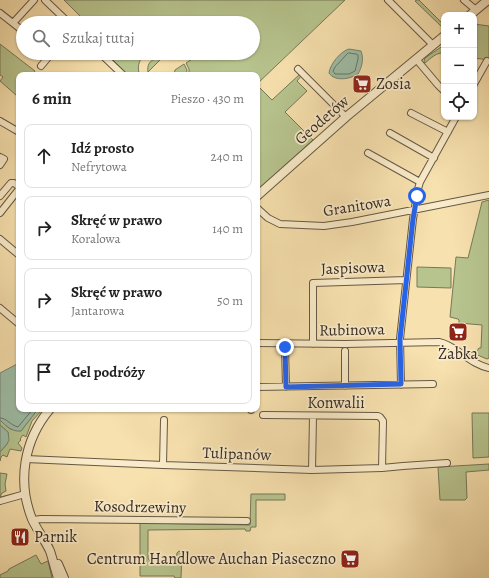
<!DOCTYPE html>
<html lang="pl">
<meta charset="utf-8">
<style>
:root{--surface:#fff;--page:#f2f2f2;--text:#222;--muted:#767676;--line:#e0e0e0}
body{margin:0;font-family:Alegreya,serif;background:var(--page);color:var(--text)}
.controls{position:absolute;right:12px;top:12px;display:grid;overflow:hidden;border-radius:8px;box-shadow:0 1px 3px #0004}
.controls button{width:36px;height:36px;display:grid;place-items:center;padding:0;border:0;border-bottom:1px solid var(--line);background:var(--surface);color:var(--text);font:20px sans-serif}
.stop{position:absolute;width:12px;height:12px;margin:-9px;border:3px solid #2563eb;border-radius:50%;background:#fff}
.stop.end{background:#2563eb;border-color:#fff;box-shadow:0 1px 4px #0008}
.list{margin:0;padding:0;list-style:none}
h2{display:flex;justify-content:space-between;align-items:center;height:52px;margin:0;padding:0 16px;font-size:17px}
h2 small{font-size:13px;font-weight:400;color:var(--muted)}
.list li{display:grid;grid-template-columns:26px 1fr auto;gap:12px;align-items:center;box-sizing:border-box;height:64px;margin:0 8px 8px;padding:0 8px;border:1px solid var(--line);border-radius:8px}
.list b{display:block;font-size:15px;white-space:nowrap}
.list p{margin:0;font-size:13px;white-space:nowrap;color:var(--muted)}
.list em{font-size:13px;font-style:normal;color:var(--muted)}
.icon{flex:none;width:22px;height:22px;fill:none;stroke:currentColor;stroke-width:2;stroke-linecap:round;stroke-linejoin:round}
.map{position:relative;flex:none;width:489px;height:578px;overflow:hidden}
.search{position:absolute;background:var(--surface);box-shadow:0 1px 3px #0004;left:16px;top:16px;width:244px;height:44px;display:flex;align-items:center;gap:10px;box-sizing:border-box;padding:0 14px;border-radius:22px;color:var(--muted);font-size:15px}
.panel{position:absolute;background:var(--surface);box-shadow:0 1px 3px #0004;left:16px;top:72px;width:244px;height:340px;border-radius:8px}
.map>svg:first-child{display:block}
.green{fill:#b7c48e;stroke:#767859}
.water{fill:#9ebea7;stroke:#748373}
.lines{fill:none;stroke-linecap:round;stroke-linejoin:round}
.shore{stroke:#6a7466;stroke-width:1}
.minor-casing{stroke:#665846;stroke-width:8}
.tertiary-casing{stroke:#665846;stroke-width:10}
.minor{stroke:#faecca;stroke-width:6}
.tertiary{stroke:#faecca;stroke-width:8}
.route{stroke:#2563eb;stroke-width:5}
.labels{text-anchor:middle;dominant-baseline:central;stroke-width:3.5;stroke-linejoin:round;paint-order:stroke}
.poi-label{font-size:16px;fill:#362b24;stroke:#faecca;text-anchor:start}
.street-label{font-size:16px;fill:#362b24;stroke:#faecca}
</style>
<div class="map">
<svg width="489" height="578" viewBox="0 0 489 578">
<rect width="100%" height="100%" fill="#f7e1ae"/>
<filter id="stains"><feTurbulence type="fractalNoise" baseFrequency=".005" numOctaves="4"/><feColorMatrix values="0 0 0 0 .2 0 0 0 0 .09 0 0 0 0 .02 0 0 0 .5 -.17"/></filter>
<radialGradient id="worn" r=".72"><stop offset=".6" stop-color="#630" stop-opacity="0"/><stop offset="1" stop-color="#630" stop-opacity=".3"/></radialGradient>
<path class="green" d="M 64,0 L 345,0 L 257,84 L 257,75 L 189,75 L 189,69 L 186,63 L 192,59 L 188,53 L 253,53 L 253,23 L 87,23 Z
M 417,0 L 419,0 L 444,25 L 444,29 L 415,1 Z
M 474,24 L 489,26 L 489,60 L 474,58 Z
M 0,44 L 35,71 L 32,75 L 19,75 L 19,93 L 16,95 L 0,81 L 3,77 L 0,75 Z
M 444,45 L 444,53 C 437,52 431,58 425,63 L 424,61 L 425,58 Z
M 106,53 L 146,53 C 140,58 137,65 139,73 L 129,73 L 127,74 Z
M 155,59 L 160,60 L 148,72 C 147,66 149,61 155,59 Z
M 184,64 L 187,70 L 186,75 L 174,75 L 175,70 Z
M 300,74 L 301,76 L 297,81 L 307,91 L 285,112 L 313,140 L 257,191 L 257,85 L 272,100 Z
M 489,200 L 489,358 L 487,359 L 475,354 L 479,348 L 481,348 L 482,325 L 459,323 L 459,320 L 458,319 L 450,317 L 456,257 L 468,258 L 482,202 Z
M 417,267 L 451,268 L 451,288 L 417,287 Z
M 38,409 L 43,409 L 32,421 L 26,437 L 23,435 L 20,439 L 21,440 L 18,443 L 22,448 L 21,451 L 10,449 L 7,457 L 3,455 L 1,457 L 0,461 L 0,452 L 7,444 L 8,432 L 0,425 L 0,420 L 10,429 L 21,431 Z
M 472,413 L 489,413 L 489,457 L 473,458 Z
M 489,464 L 489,470 L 466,472 L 467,498 L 465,500 L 440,500 L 438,467 Z
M 0,473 L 7,474 L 5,484 L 6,491 L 2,493 L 0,497 Z
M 251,494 L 285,494 L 285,500 L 256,500 L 256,527 L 251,527 L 250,531 L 246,531 L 245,529 L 148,530 L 148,558 L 151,563 L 173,562 L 176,560 L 177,553 L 179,551 L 182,552 L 181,578 L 175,578 L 174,576 L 140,576 L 140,523 L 250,525 Z
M 36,555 L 41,564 L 48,561 L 52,578 L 0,578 L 0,575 L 8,571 L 9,569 Z"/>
<path class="water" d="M 349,49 L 361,51 C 364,59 362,67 358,74 C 350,79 335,82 329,73 C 330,64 341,51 349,49 Z
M 19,363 L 19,409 L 38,409 L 21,431 C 12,432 6,426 0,420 L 0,373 Z
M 0,425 L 8,432 L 9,440 L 7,444 L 0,452 Z"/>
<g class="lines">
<path class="shore" d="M 349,53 L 356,54 L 358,55 L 358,59 L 355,71 L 349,74 L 335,74 L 333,71 L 335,67 L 347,54 Z
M 0,418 C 7,418 10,425 18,427 L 33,409"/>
<defs>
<path id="minor" d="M 45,0 L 69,23
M 388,0 L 433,45
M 464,0 L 476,10
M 0,13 L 23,31
M 13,23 L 34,0
M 100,53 L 123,75
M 416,59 L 438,85 L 444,91
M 41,66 L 51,54
M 298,69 L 346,117
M 474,84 L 487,61
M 411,113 L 448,132
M 0,121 L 19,132
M 390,133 L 434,158
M 368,153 L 420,182
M 0,157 L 4,159 L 0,165
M 0,196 L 11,183 L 14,183 L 19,187 L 19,188
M 257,208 L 268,218 L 280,224 L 324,226 L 352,222 L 489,195
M 0,213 L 19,189
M 0,239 L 19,255
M 0,308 L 19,324
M 257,343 L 345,344 L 439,342 C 458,346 469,364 489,368
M 313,344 L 313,283 L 406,280
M 285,347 L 286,387
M 345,351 L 345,386
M 401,385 L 400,339 L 413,219 L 418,189 L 420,182 L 456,117
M 257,387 L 433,384
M 251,409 L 251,410
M 263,415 L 378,416 L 380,417 L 383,421 L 382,468
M 26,459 L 163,465 L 312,470 L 382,468 L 403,466 L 447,463
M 163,465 L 164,420
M 312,470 L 313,416
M 0,501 L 25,494
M 33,520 L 41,519 L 247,521"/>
<path id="tertiary" d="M 470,15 L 488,0
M 257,196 L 346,117 L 444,36
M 50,409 C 24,440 17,481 32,519 C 37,530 45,540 50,551 C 53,560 55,569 58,578
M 58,564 L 64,578"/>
</defs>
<use href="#minor" class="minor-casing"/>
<use href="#tertiary" class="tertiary-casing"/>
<use href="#minor" class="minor"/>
<use href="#tertiary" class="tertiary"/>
</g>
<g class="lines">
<path class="route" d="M 285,347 L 286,387 L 401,384 L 400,339 L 413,219 L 417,196"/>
</g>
<defs>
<symbol id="supermarket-square" viewBox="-11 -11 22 22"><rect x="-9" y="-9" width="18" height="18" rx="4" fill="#8f2418" stroke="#faecca"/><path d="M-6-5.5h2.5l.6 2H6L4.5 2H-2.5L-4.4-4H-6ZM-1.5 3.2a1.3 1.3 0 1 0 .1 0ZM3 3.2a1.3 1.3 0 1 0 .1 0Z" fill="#fff"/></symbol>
<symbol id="restaurant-square" viewBox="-11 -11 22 22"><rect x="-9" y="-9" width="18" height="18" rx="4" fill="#8f2418" stroke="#faecca"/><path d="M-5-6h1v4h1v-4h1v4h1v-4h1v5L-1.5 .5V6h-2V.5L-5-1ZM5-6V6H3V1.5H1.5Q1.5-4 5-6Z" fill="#fff"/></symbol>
</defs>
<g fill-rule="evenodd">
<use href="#supermarket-square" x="351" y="73" width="22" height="22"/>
<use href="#supermarket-square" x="447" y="321" width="22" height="22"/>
<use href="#restaurant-square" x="9" y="526" width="22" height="22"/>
<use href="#supermarket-square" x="339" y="548" width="22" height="22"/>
</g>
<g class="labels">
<g class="poi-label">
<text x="376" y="84">Zosia</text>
<text x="458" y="354" text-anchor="middle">Żabka</text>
<text x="34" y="537">Parnik</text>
<text x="336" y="559" text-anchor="end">Centrum Handlowe Auchan Piaseczno</text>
</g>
<g class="street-label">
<text transform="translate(322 120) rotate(-41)">Geodetów</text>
<text transform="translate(357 206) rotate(-9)">Granitowa</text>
<text transform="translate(353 268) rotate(-2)">Jaspisowa</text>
<text transform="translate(352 330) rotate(-1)">Rubinowa</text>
<text x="336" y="403">Konwalii</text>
<text transform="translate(237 454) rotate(2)">Tulipanów</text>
<text transform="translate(140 507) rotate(1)">Kosodrzewiny</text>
</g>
</g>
<rect width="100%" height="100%" filter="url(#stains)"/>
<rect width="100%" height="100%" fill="url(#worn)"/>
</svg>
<div class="controls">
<button>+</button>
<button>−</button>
<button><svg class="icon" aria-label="locate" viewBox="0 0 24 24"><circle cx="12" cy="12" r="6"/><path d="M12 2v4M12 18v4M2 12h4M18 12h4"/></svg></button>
</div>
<div class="stop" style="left:417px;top:196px"></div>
<div class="stop end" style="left:285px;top:347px"></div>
<div class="search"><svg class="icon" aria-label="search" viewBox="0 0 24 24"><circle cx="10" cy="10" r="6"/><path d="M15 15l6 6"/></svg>Szukaj tutaj</div>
<section class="panel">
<h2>6 min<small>Pieszo · 430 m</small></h2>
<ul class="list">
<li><svg class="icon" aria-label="ahead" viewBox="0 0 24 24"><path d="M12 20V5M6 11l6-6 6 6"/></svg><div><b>Idź prosto</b><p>Nefrytowa</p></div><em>240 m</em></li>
<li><svg class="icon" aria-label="right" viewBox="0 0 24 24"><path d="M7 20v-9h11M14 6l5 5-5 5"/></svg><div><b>Skręć w prawo</b><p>Koralowa</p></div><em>140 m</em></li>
<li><svg class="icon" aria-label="right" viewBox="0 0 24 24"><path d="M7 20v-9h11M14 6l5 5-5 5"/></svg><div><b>Skręć w prawo</b><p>Jantarowa</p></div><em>50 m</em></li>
<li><svg class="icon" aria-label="arrive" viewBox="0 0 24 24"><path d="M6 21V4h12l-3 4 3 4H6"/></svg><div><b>Cel podróży</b></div></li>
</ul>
</section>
</div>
